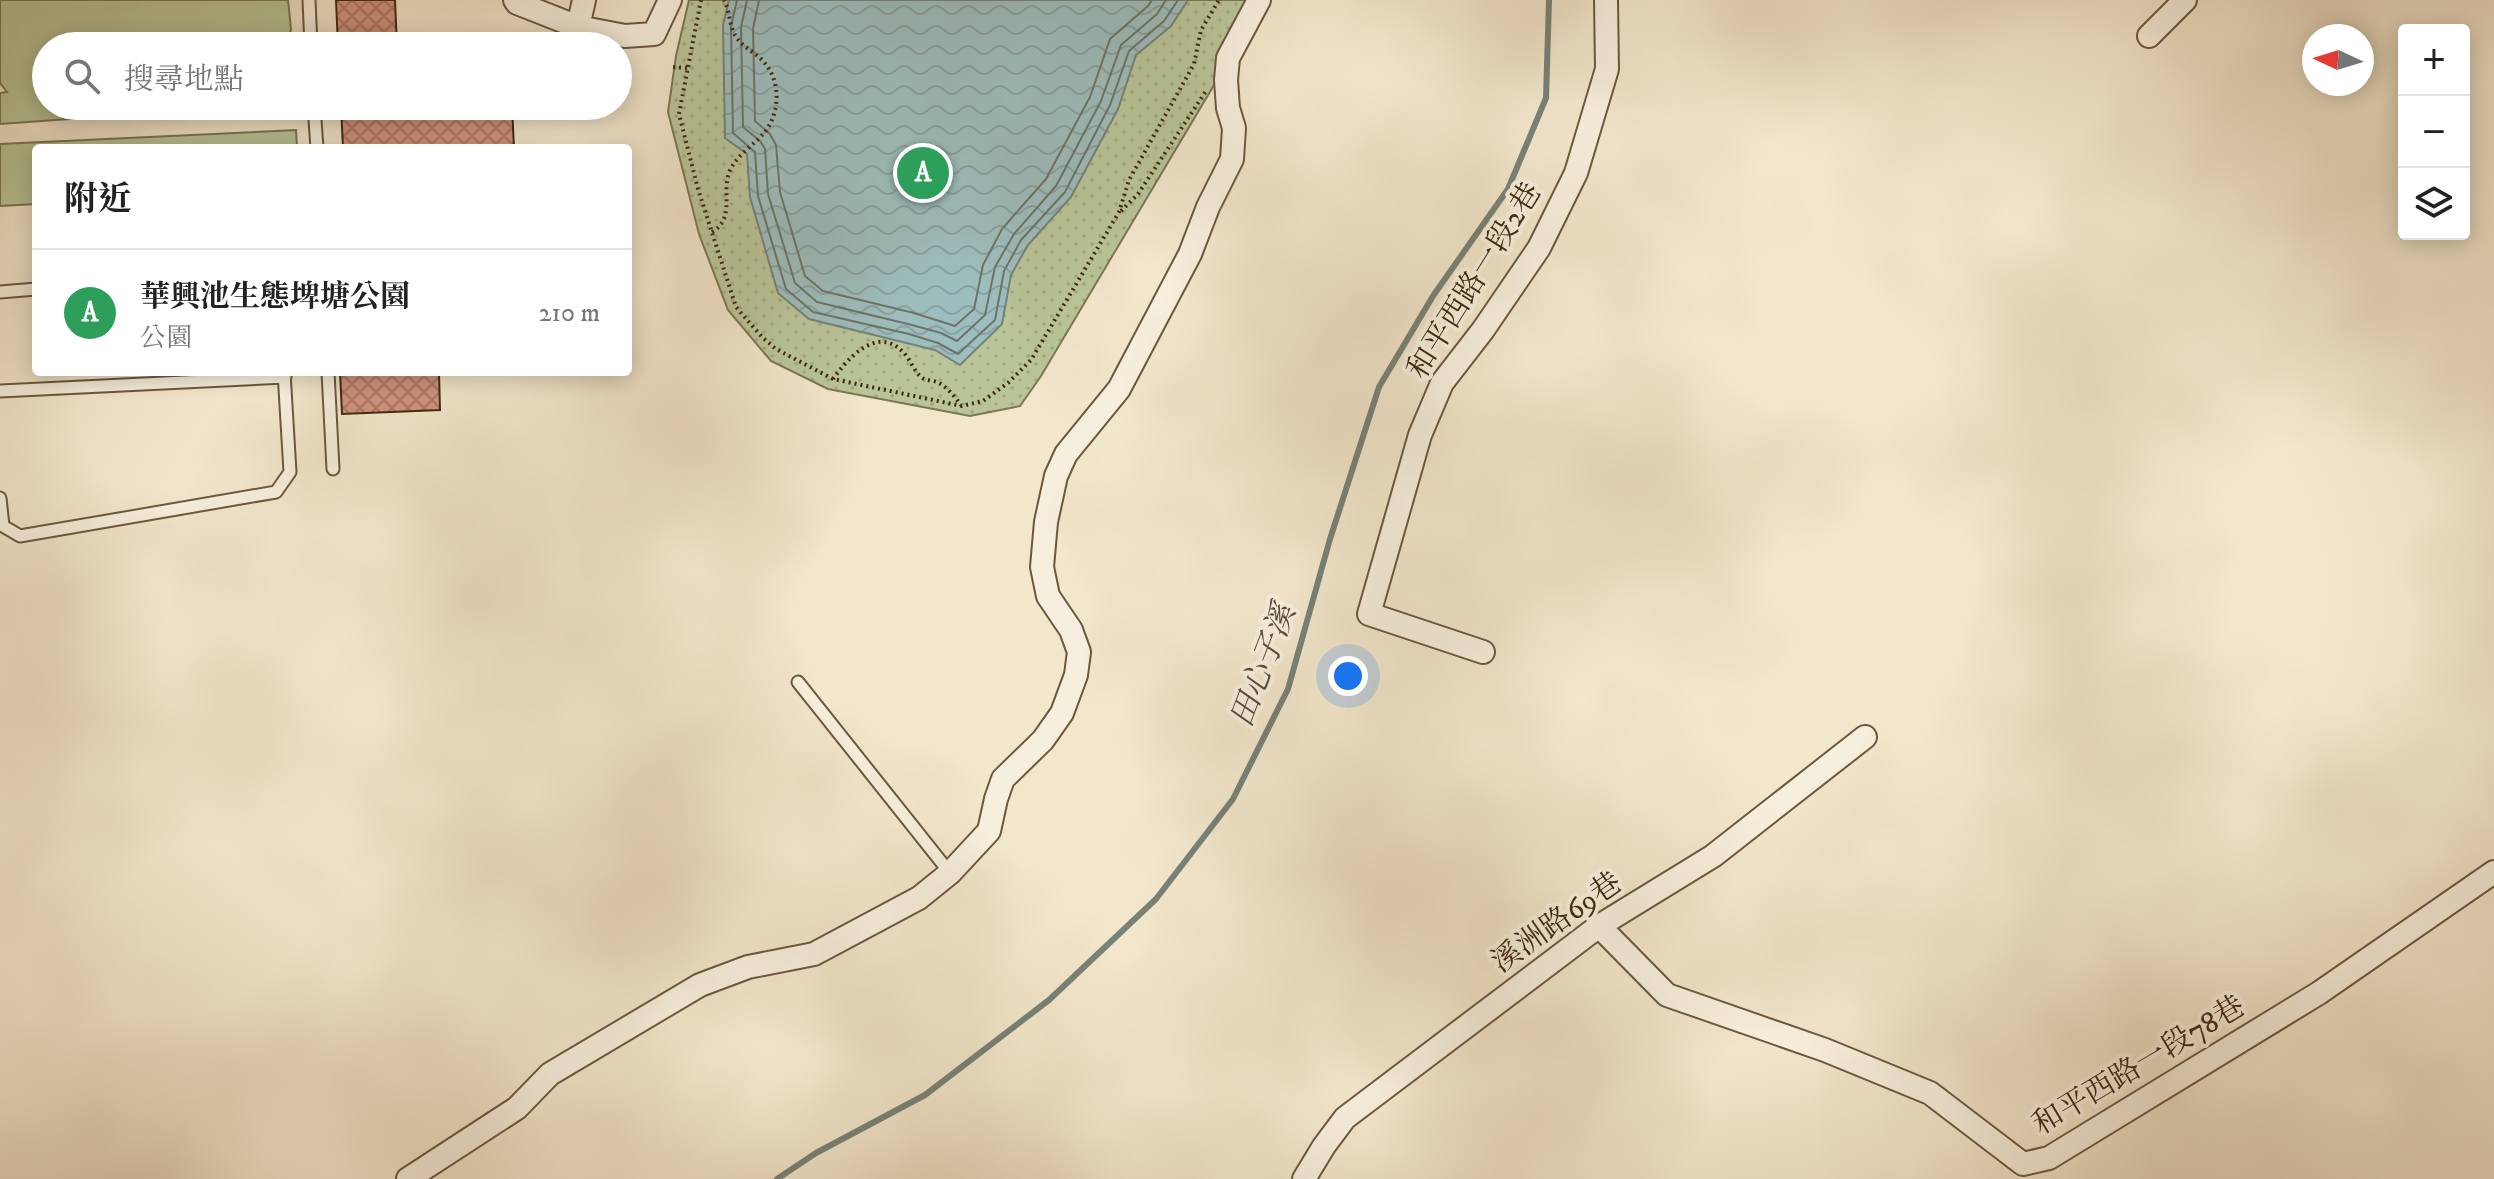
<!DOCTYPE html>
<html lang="zh-TW">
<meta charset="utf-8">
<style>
:root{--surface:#fff;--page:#f2f2f2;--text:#222;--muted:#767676;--line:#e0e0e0;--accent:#8f2418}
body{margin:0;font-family:"IM FELL DW Pica","Noto Serif TC",serif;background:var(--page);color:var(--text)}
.controls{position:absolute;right:24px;top:24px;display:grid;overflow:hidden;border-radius:8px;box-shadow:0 4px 20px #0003}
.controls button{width:72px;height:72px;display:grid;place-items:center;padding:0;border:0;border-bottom:2px solid var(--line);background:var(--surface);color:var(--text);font:40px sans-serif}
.compass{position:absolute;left:2302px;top:24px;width:72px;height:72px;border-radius:50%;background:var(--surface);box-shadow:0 4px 20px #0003;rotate:274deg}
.you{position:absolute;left:1348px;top:676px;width:28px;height:28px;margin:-20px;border:6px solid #fff;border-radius:50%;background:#1a73e8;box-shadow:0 0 0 12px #1a73e833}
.badge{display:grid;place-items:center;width:52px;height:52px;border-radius:50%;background:var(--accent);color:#fff;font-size:26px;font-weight:700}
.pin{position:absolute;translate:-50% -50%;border:4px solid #fff;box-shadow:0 2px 8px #0006}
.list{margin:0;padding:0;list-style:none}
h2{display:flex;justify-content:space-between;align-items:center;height:104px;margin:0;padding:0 32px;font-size:34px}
h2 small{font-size:26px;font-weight:400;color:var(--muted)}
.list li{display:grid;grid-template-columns:52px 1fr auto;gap:24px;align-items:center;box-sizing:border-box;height:128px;padding:0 32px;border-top:2px solid var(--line)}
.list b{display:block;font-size:30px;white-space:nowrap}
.list p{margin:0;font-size:26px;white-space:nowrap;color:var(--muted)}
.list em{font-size:26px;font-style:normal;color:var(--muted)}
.icon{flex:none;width:44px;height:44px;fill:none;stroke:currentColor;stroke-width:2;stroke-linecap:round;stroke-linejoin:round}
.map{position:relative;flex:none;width:2494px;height:1179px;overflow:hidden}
.search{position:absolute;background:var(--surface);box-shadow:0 4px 20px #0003;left:32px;top:32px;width:600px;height:88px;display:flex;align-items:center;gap:20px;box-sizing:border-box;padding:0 28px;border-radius:44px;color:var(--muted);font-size:30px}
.panel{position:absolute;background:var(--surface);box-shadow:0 4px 20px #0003;left:32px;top:144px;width:600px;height:232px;border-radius:8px}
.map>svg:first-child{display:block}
.grass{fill:url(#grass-dots);stroke:#7c7754;stroke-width:2}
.pitch{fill:#b9c598;stroke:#7c7754;stroke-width:2}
.water{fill:url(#water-waves);stroke:#778278;stroke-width:2}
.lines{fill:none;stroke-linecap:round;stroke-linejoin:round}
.shore{stroke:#6e7467;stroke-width:2}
.stream{stroke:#778278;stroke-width:6}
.building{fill:url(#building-cross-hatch);stroke:#3f2910;stroke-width:2}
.lane-casing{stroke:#6c583f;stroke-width:15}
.street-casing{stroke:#6c583f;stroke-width:26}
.path{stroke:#3f2910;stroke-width:4;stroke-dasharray:2 4;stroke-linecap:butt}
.lane{stroke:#f7efdd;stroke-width:11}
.street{stroke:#f7efdd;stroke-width:22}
.labels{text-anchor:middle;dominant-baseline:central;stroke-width:8;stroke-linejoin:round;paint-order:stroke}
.street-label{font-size:30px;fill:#3f2910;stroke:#f7efdd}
.water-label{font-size:32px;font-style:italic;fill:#564e3c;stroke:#f7efdd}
</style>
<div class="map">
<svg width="2494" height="1179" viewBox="0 0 2494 1179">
<defs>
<pattern id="grass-dots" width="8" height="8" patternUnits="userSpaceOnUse" patternTransform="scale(2)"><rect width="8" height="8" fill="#b9c598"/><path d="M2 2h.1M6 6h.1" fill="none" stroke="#a0a982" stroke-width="1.8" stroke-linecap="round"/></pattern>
<pattern id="water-waves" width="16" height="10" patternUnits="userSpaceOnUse" patternTransform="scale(2)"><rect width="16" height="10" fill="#9dbebe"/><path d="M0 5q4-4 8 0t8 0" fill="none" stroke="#88a3a2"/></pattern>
<pattern id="building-cross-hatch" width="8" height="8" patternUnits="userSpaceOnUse" patternTransform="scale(2)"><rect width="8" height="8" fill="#d1927d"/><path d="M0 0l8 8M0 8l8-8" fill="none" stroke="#ab7765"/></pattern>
</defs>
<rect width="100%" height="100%" fill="#f2e6cb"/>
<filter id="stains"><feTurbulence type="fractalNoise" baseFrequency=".0025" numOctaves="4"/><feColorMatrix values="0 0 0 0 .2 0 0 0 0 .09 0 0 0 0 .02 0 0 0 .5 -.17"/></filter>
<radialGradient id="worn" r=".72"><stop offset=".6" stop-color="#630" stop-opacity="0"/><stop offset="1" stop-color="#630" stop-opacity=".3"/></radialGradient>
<path class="grass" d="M 689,0 L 1249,0 L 1225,43 L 1214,85 L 1041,376 L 1020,406 L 970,416 L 828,389 L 771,361 L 728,310 L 699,234 L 668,112 L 676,56 Z"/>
<path class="pitch" d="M 0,0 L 288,0 L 291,29 L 288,46 L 46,46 L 46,106 L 251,106 L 0,124 L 0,93 L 7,92 L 0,83 Z
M 296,130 L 297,148 L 36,148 L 36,204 L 0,206 L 0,144 Z"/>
<path class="water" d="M 729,0 L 1188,0 L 1171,26 L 1136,55 L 1118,109 L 1071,197 L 1028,245 L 1011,275 L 1002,324 L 960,365 L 935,350 L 809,319 L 778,293 L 750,197 L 747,154 L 725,138 L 723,25 Z"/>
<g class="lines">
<path class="shore" d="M 737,0 L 731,26 L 733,133 L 755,152 L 758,196 L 786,289 L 813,312 L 909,334 L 938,343 L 958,354 L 995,320 L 1004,271 L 1021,240 L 1065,192 L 1110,105 L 1129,51 L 1164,21 L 1178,0
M 747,0 L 741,27 L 743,127 L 760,141 L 765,149 L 768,194 L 795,283 L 817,302 L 912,325 L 941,333 L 957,341 L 985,315 L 995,267 L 1014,234 L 1056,186 L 1101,101 L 1121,45 L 1157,14 L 1166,0
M 759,0 L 753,29 L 755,121 L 770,134 L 776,145 L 780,192 L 805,276 L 823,291 L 914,313 L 955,326 L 974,309 L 983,265 L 1002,229 L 1046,179 L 1090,97 L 1110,39 L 1148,6 L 1152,0"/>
<path class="stream" d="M 777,1179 L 816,1153 L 925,1095 L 1049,1000 L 1156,899 L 1233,799 L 1288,689 L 1330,539 L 1379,387 L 1433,296 L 1508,189 L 1546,98 L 1549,0"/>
</g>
<path class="building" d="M 336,0 L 395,0 L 397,46 L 338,46 Z
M 341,106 L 512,106 L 514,148 L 343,148 Z
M 340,372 L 439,372 L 440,410 L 342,414 Z"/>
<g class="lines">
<defs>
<path id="lane" d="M 309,0 L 311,46
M 314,106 L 317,148
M 0,292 L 36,289
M 328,372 L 333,469
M 0,391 L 285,377
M 0,498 L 3,526 L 20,536 L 276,492 L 290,472 L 284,372
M 798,682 L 950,873"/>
<path id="street" d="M 515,0 L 517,3 L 578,27 L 625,36 L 654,34 L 670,0
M 578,27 L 584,0
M 2149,36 L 2185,0
M 1483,652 L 1369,614 L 1420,435 L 1442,383 L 1483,330 L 1539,248 L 1576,173 L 1607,69 L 1606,0
M 1599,926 L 1667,995 L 1825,1050 L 1930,1093 L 2023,1164 L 2049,1158 L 2319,993 L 2494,872
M 408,1179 L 517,1108 L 550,1074 L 700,985 L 748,967 L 814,954 L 919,898 L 950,873 L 989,831 L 996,799 L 1003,779 L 1043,740 L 1062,713 L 1076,675 L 1079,652 L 1071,630 L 1048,596 L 1042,567 L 1046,522 L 1056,476 L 1066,454 L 1119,389 L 1190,254 L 1208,207 L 1232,159 L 1234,128 L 1228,108 L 1226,80 L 1228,58 L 1259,0
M 1304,1179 L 1324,1146 L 1345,1118 L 1599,926 L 1713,856 L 1865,737"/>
</defs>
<use href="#lane" class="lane-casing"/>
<use href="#street" class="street-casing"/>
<path class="path" d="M 701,0 L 679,114 L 698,189 L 736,307 L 762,337 L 776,349 L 833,379 L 962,406 L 983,401 L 1008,383 L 1031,360 L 1119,212 L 1129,180 L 1194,64 L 1201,30 L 1219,0
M 673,67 L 687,68
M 1121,211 L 1138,194 L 1206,91
M 712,232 C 734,219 723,197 728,176 C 733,156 756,145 767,129 C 781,108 780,78 762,60 C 753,51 742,47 735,35 C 729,24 730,11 724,0
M 833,379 C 848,358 877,325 903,352 C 910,359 914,371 921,377 C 926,381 934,380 939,383 C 948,388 955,397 961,405"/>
<use href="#lane" class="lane"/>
<use href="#street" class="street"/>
</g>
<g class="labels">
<g class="street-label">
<text transform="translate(1475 281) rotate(-58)">和平西路一段2巷</text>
<text transform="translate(1557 923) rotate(-35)">溪洲路69巷</text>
<text transform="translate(2139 1066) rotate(-31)">和平西路一段78巷</text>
</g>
<g class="water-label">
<text transform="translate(1264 666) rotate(-69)">田心子溪</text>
</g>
</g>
<rect width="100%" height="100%" filter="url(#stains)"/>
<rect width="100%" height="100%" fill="url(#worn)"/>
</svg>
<div class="controls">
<button>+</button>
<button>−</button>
<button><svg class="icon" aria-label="layers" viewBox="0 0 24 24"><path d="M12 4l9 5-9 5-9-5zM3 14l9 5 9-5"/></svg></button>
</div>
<svg class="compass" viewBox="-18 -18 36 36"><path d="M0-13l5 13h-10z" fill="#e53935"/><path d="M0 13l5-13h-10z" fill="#767676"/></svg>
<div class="you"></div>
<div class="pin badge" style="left:923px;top:173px;background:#2e9e5b">A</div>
<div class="search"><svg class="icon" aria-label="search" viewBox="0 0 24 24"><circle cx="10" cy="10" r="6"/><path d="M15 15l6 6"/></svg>搜尋地點</div>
<section class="panel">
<h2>附近<small></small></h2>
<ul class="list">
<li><span class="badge" style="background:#2e9e5b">A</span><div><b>華興池生態埤塘公園</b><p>公園</p></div><em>210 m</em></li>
</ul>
</section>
</div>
